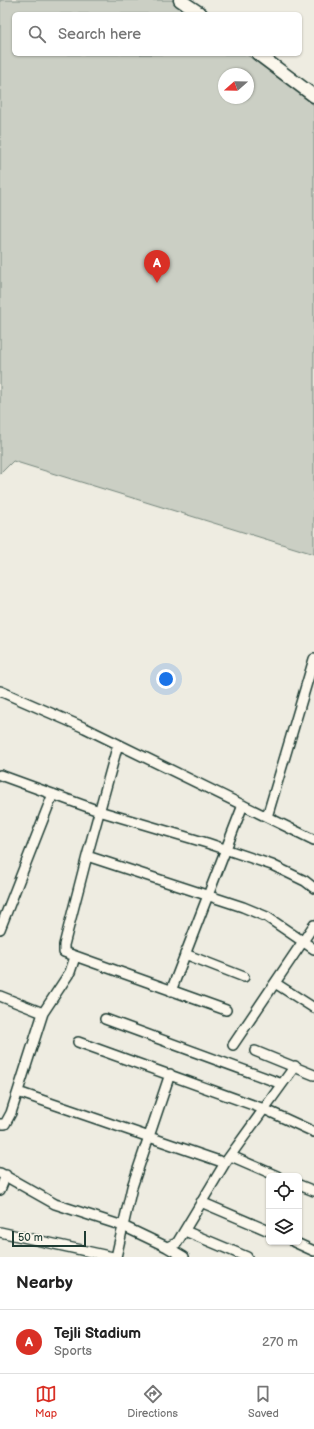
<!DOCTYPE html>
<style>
:root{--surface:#fff;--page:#f6f6f6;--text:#222;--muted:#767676;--line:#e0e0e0;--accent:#d93025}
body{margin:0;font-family:"Balsamiq Sans",sans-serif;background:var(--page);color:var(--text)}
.controls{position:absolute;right:12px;bottom:12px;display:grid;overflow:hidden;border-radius:6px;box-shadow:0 1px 3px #0004}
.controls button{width:36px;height:36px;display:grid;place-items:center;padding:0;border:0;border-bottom:1px solid var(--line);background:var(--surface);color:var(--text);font:20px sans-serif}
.compass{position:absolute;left:218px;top:68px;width:36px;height:36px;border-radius:50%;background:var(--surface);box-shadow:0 1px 3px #0004;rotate:250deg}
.scale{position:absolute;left:12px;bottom:10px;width:74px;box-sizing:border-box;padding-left:4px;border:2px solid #1f3d34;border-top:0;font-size:11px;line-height:14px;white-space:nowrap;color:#1f3d34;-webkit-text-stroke:3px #fbf7ec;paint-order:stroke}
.you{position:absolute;left:166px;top:679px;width:14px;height:14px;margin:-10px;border:3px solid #fff;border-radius:50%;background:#1a73e8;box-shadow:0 0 0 6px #1a73e833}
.badge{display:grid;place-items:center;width:26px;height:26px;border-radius:50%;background:var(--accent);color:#fff;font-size:13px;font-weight:700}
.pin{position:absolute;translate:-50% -33px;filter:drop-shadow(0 1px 2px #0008)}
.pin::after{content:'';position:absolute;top:21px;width:14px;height:12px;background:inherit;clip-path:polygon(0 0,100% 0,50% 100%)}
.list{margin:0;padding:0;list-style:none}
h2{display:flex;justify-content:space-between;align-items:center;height:52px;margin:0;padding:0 16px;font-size:17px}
h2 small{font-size:13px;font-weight:400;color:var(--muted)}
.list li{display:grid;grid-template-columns:26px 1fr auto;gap:12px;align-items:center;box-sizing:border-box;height:64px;padding:0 16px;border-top:1px solid var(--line)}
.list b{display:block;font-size:15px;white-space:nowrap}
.list p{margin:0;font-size:13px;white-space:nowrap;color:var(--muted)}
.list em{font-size:13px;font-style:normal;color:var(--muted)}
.icon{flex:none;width:22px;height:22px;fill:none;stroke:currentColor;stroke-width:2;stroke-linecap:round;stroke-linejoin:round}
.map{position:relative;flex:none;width:314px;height:1257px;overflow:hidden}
.search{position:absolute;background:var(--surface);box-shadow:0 1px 3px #0004;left:12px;right:12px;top:12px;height:44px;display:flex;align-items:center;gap:10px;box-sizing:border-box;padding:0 14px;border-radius:6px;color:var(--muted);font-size:15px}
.sheet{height:116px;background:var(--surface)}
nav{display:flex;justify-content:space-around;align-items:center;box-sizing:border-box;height:56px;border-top:1px solid var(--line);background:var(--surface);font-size:11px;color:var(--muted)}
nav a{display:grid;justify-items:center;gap:2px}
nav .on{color:var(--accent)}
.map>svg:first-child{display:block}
.green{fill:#cbcfc4;stroke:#75867c;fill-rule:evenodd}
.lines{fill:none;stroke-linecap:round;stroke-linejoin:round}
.minor-casing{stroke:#1f3d34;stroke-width:12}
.tertiary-casing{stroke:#1f3d34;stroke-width:15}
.minor{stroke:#fbf7ec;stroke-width:9}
.tertiary{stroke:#fbf7ec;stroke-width:12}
</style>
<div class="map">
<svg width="314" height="1257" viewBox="0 0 314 1257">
<rect width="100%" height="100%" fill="#eeece1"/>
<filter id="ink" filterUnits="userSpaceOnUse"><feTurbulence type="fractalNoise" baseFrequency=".025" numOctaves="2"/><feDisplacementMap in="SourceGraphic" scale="8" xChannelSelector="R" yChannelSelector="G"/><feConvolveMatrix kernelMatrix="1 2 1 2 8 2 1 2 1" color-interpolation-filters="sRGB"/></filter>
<g filter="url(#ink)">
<path class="green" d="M 0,0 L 174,0 L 192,14 L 14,14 L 14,54 L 246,54 L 314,105 L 314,554 L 13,461 L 0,474 ZM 224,74 L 248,74 L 248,98 L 224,98 Z"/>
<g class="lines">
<defs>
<path id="minor" d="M 0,691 L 85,728 L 314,840
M 118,744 L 87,856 L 64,945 L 64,952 L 226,1010
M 0,775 L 99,811 L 207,843 L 272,865 L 305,881 L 314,888
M 267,817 L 314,659
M 87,856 L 243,907 L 267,917 L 314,949
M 0,929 L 53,794
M 185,954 L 244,977
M 275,983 L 314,1008
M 171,991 L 243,805
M 0,996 L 43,1013
M 105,1019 L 282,1084
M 78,1042 L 264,1109 L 314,1132
M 233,1045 L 314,925
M 255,1051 L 314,1075
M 18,1092 L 225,1163
M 0,1124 L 5,1124 L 11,1113 L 43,1013 L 70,972 L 75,957
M 231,1156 L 277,1176
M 0,1173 L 55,1204 L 123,1226 L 167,1247 L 177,1243 L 225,1163 L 295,1066
M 299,1185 L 314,1191
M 0,1190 L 6,1175
M 201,1202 L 269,1231
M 185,1231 L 247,1257
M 0,1232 L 113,1257
M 294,1242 L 314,1251
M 167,1247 L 184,1257
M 116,1257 L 132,1187 L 170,1074"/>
<path id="tertiary" d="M 180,0 L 201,14
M 258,54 L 314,96"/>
</defs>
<use href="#minor" class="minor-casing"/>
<use href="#tertiary" class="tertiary-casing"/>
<use href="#minor" class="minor"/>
<use href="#tertiary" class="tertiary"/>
</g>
</g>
</svg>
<div class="controls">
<button><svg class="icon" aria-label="locate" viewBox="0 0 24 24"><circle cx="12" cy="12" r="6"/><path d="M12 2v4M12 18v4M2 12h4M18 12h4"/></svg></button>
<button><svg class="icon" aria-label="layers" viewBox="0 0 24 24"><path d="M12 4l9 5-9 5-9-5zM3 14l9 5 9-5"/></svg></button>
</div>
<svg class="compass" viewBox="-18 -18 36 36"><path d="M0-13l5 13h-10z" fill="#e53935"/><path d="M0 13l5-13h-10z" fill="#767676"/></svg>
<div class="scale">50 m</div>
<div class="you"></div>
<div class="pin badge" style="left:157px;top:283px">A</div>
<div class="search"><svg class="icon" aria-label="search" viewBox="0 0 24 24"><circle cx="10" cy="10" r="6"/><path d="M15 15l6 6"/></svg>Search here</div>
</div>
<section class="sheet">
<h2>Nearby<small></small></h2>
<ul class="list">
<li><span class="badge">A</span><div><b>Tejli Stadium</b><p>Sports</p></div><em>270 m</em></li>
</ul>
</section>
<nav>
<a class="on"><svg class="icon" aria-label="map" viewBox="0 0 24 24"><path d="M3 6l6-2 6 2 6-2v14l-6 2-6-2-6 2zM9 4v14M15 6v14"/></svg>Map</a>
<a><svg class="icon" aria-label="directions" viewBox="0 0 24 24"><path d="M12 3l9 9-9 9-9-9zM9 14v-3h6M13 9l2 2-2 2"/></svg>Directions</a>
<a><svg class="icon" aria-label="saved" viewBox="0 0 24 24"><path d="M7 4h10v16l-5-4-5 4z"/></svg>Saved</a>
</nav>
